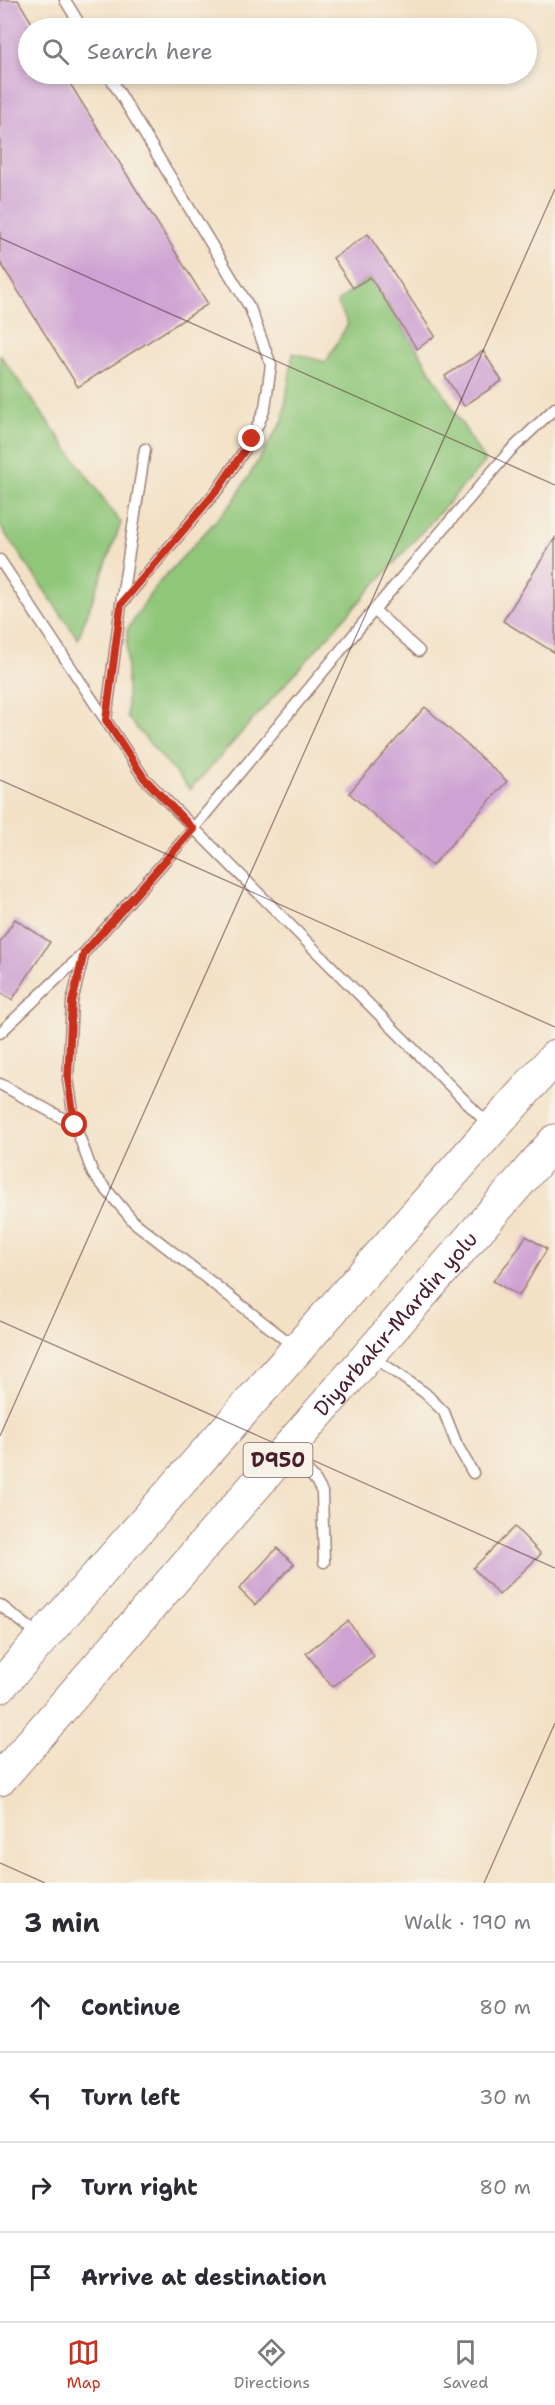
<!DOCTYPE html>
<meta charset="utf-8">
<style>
:root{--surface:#fff;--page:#f2f2f3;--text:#2b2b33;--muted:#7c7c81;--line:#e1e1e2;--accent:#c8321e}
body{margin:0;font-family:"Shantell Sans",sans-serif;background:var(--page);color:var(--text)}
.stop{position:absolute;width:18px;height:18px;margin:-14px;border:4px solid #c8321e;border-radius:50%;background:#fff}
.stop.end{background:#c8321e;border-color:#fff;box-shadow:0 2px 6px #0008}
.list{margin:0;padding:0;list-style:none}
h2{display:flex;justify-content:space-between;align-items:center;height:78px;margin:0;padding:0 24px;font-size:26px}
h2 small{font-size:20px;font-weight:400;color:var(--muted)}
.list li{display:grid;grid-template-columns:39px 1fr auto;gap:18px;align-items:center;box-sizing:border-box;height:90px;padding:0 24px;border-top:2px solid var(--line)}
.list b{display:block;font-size:22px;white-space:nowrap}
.list em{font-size:20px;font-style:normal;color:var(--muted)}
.icon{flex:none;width:33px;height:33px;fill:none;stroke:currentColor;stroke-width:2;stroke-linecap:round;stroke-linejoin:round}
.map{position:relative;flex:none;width:555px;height:1883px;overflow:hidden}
.search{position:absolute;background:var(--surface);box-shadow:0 3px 9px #0003;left:18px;right:18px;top:18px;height:66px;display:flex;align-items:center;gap:15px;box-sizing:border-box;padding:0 21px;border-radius:33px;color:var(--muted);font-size:22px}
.sheet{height:438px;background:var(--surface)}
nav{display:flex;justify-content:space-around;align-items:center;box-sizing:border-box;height:84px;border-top:2px solid var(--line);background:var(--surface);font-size:16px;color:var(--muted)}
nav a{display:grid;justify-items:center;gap:3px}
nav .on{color:var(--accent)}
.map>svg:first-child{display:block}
.green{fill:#8fc679;stroke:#6c7252;stroke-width:1.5}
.building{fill:#cea3d3}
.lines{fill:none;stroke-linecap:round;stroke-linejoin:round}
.service-casing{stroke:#9e8078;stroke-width:13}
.trunk-casing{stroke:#9e8078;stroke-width:35}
.service{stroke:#fff;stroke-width:10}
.trunk{stroke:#fff;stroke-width:33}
.route{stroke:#c8321e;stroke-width:8}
.ticks{fill:none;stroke:#4a1f2b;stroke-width:1.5;stroke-opacity:0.45}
.labels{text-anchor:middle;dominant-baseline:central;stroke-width:4.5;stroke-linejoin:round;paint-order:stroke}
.shield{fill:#f7f3e8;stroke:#7e5f64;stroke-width:1.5}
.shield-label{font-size:20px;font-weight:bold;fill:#4a1f2b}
.street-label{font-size:21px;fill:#4a1f2b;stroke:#f7f3e8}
</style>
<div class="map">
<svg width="555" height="1883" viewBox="0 0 555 1883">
<rect width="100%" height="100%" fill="#f7f3e8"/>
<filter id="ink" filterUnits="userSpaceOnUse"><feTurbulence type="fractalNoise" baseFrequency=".0167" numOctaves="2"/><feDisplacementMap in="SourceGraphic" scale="12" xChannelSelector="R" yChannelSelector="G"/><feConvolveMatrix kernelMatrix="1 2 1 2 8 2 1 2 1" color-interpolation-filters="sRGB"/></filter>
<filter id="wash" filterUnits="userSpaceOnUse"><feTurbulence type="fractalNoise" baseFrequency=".008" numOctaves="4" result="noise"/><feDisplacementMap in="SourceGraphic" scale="24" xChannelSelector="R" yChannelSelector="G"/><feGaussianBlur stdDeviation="1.35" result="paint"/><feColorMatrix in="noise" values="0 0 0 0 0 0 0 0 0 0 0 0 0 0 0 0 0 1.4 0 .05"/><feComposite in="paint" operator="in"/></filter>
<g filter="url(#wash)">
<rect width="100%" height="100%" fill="#f3e1c6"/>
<path class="green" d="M 370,277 L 417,349 L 485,462 L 190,790 L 127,717 L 127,630 L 155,587 L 233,502 L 283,420 L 293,353 L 326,362 L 348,324 L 337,302 Z
M 0,355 L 121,523 L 78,639 L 0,526 Z"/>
<g id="blocks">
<path class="building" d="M 0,0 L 18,0 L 35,28 L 28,28 L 28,74 L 64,74 L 208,304 L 78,387 L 0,262 Z
M 368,234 L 435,336 L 417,349 L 370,277 L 353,288 L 333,258 Z
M 483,351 L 502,381 L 464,406 L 445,376 Z
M 555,538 L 555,653 L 503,621 Z
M 425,707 L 507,781 L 432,866 L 349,793 Z
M 15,919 L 50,942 L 12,1000 L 0,992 L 0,942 Z
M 526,1236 L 547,1249 L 519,1296 L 493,1281 L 513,1256 Z
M 515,1527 L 541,1554 L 499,1595 L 473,1568 Z
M 277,1548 L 294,1564 L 255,1605 L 239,1589 Z
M 348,1621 L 374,1656 L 332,1687 L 306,1653 Z"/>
</g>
</g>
<g filter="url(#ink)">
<use href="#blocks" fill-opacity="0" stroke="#9e8078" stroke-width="1.5"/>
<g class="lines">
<defs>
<path id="service" d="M 65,0 L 82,28
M 108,74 L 250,308 L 271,365 L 265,408 L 252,439 L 219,488 L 121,604
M 0,560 L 144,778 L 490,1126
M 374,610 L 419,651
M 106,720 L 121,604 L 145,449
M 84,953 L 72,1002 L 68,1079 L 75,1125 L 93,1174 L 134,1222 L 296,1348
M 0,1033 L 84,953 L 193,829 L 374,610 L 509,452 L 555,408
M 0,1084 L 75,1125
M 372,1356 L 425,1393 L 444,1412 L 457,1445 L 473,1473
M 290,1451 L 316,1481 L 322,1492 L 324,1562
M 0,1605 L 39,1635"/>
<g id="trunk">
<path d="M 0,1686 L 555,1057"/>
<path id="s1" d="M 0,1779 L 555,1141"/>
</g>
</defs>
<use href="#service" class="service-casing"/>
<use href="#trunk" class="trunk-casing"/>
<use href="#service" class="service"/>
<use href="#trunk" class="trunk"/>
</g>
</g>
<g class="lines" filter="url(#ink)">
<path class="route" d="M 75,1125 L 68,1079 L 72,1002 L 84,953 L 193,829 L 144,778 L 106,720 L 121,604 L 219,488 L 252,439"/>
</g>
<path class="ticks" d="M 0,238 L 555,485M 0,780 L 555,1027M 0,1321 L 555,1568M 0,1436 L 555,189M 0,1863 L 45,1883M 484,1883 L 555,1723"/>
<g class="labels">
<rect class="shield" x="243.5" y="1443" width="69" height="34" rx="4.5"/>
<g class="shield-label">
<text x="278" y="1460">D950</text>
</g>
<g class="street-label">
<text stroke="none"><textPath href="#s1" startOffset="603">Diyarbakır-Mardin yolu</textPath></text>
</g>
</g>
</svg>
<div class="stop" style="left:75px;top:1125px"></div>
<div class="stop end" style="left:252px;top:439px"></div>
<div class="search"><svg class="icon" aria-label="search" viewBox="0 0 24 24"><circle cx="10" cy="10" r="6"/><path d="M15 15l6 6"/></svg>Search here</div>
</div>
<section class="sheet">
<h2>3 min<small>Walk · 190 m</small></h2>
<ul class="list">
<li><svg class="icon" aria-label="ahead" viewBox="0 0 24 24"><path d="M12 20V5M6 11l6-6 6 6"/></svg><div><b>Continue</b></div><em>80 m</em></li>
<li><svg class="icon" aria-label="left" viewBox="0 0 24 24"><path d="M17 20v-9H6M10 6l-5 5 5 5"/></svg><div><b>Turn left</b></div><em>30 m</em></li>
<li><svg class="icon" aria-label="right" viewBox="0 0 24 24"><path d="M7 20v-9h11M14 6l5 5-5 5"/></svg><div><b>Turn right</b></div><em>80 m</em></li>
<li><svg class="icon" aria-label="arrive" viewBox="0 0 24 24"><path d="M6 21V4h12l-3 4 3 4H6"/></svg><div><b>Arrive at destination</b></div></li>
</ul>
</section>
<nav>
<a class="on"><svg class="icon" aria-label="map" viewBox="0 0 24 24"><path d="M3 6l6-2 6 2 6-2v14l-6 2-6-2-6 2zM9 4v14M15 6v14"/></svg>Map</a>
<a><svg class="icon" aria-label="directions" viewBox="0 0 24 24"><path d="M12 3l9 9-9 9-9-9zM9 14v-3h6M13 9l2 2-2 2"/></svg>Directions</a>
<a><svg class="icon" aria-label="saved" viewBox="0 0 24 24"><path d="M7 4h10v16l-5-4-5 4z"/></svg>Saved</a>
</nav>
